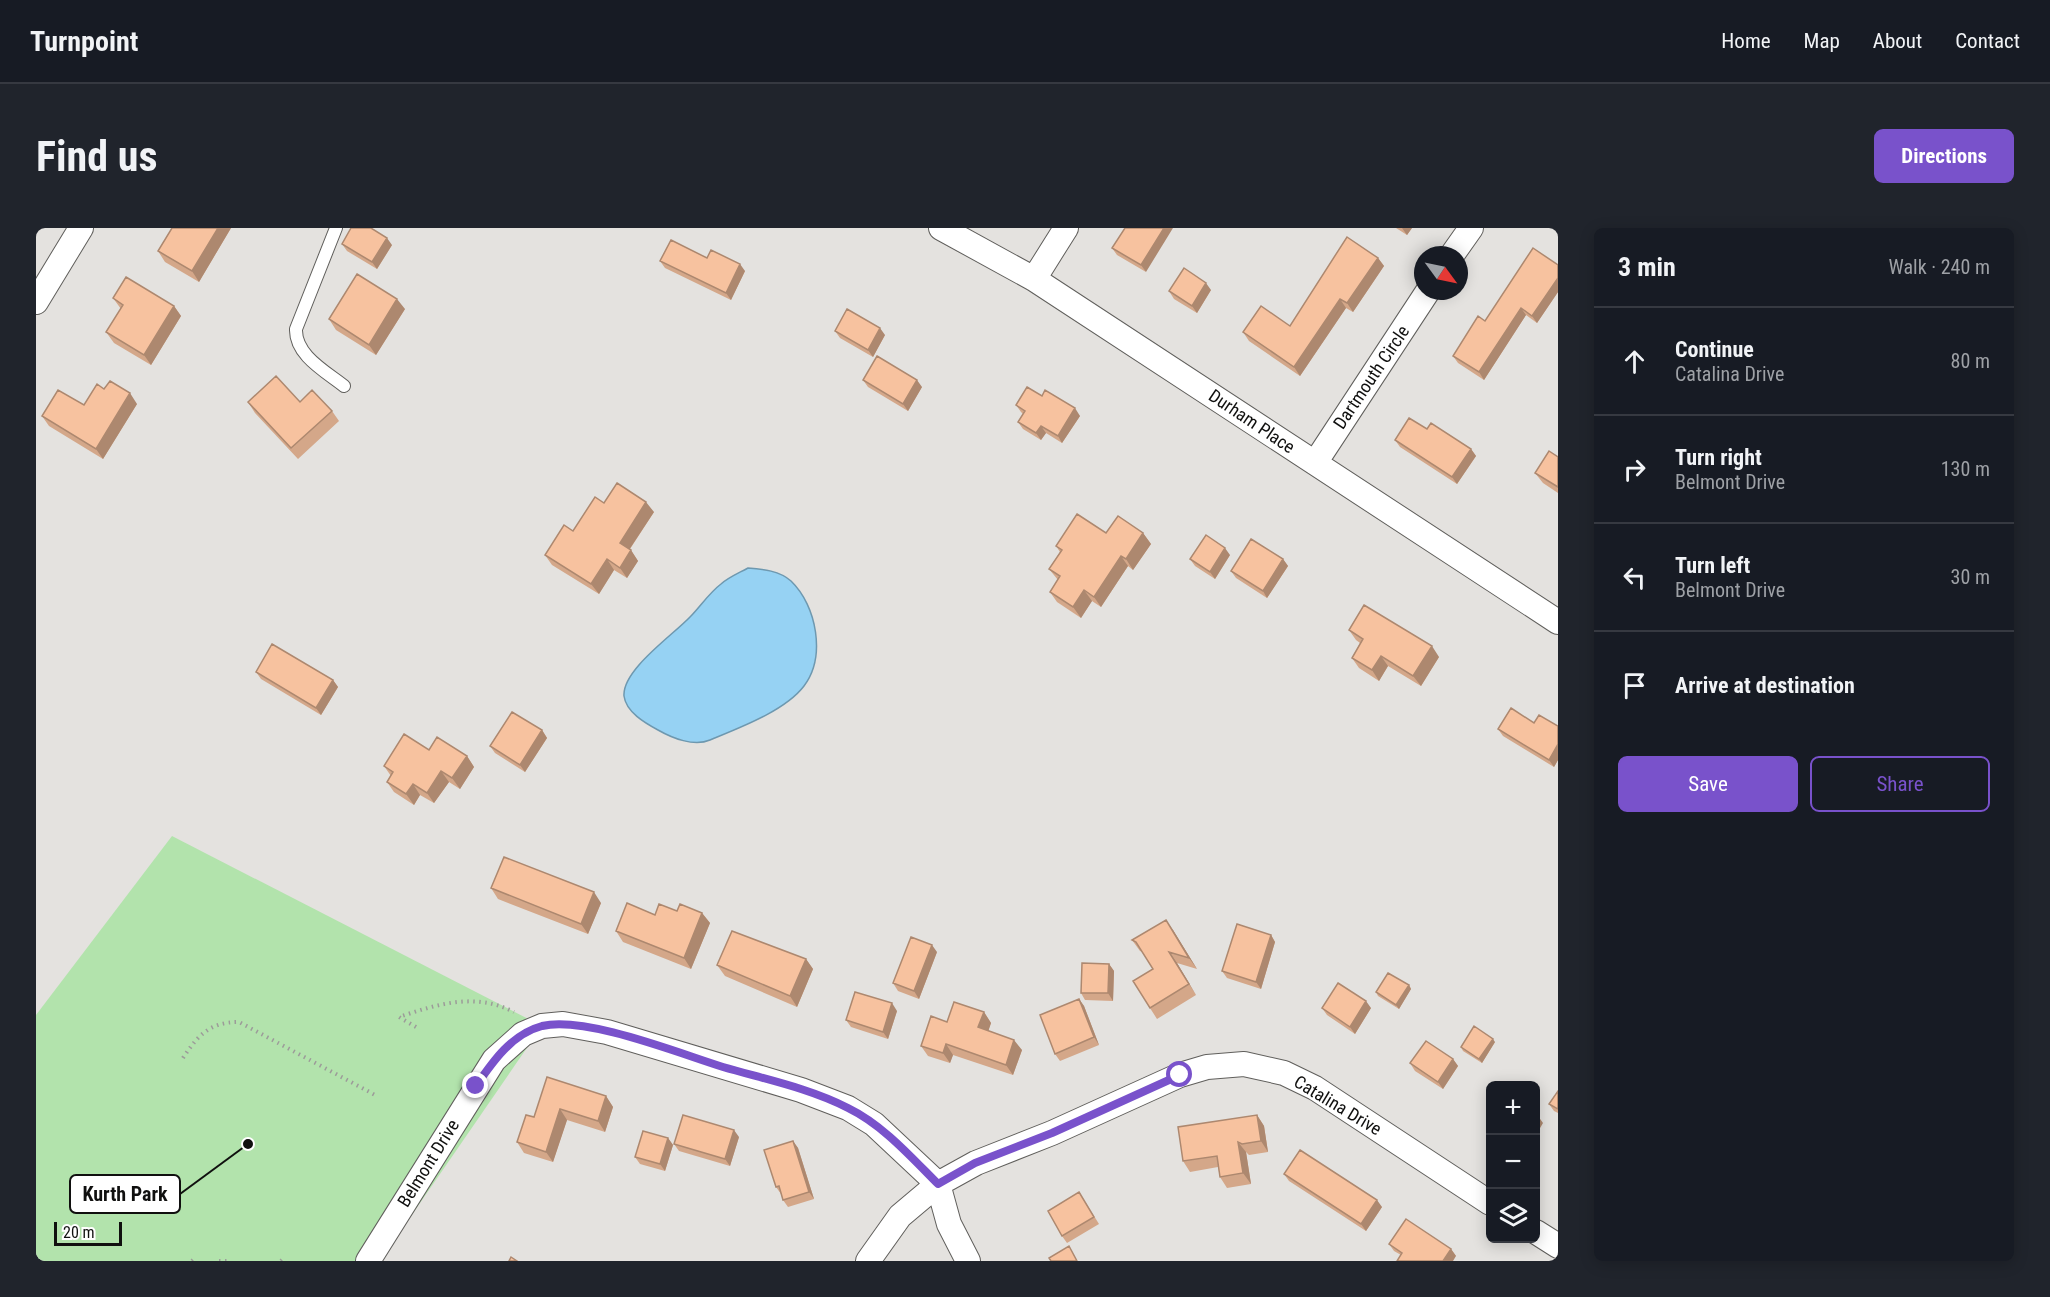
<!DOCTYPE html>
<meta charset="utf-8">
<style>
:root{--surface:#171b24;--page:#20242c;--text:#f1f3f6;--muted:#9ea1a6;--line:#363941;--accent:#7952cb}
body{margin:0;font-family:"Roboto Condensed",sans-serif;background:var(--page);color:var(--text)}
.controls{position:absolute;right:18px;bottom:18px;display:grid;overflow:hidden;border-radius:9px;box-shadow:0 3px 15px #0003}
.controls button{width:54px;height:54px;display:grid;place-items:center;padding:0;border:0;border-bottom:2px solid var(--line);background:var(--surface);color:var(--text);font:30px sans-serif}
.compass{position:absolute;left:1378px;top:18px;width:54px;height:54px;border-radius:50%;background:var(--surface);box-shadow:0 3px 15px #0003;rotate:123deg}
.scale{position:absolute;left:18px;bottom:15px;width:68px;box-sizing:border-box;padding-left:6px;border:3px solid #10100f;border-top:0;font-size:16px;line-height:21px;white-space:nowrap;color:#10100f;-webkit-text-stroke:4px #fff;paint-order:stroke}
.stop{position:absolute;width:18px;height:18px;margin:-14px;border:4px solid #7952cb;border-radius:50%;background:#fff}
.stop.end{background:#7952cb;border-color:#fff;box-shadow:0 2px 6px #0008}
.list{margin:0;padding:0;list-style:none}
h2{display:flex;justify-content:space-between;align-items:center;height:78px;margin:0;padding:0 24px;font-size:26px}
h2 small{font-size:20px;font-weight:400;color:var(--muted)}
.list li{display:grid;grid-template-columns:39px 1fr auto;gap:18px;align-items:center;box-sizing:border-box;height:108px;padding:0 24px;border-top:2px solid var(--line)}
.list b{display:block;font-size:22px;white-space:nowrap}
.list p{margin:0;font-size:20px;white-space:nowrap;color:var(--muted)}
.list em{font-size:20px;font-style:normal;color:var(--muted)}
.actions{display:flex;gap:12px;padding:18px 24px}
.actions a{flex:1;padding:14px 0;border:2px solid var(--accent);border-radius:9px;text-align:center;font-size:21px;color:var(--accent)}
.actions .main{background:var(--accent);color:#fff}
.icon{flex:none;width:33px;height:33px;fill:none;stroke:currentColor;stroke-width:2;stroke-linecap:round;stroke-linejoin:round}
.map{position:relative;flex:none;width:1522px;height:1033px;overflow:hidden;border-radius:9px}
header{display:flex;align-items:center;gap:36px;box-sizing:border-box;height:84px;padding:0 30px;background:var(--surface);border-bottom:2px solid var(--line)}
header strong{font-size:28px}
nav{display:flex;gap:33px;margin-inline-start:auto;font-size:21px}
.intro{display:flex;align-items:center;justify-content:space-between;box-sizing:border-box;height:144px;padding:0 36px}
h1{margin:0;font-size:42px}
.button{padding:15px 27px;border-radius:9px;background:var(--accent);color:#fff;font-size:21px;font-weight:700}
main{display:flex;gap:36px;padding:0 36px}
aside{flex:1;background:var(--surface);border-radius:9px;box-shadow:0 3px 15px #0003}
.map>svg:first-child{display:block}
.green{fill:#b2e3ac}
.water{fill:#96d2f3;stroke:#6e98af;stroke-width:1.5}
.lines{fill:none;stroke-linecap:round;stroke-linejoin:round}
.service-casing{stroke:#605f5c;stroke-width:14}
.minor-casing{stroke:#605f5c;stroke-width:26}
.path{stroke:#9c9b99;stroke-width:4;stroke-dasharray:1.5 4.5;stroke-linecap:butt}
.service{stroke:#fff;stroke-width:12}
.minor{stroke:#fff;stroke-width:24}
.wall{fill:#d4a789}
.shaded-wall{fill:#ad886f}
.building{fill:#f7c29f;stroke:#ad886f;stroke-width:1.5}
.route{stroke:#7952cb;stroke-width:8}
.labels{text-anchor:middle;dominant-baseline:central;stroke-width:4.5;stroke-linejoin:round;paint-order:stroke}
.street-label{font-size:18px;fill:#10100f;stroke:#fff}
.leader{fill:none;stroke:#10100f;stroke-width:2}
.callout-dot{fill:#10100f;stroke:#fff;stroke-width:2}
.callout{fill:#fff;stroke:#10100f;stroke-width:2}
.callout-label{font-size:20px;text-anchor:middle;font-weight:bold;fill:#10100f}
</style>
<header>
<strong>Turnpoint</strong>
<nav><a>Home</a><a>Map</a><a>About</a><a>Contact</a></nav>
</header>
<div class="intro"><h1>Find us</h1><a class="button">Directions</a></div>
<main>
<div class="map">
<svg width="1522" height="1033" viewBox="0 0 1522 1033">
<rect width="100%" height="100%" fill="#e4e2df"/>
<path class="green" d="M 136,608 L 506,798 L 344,1033 L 0,1033 L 0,787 Z"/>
<path class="water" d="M 712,340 C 727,341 744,343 755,353 C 781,378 790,429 768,458 C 749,483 703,500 674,512 C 658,519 636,510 622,502 C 609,495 590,484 588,468 C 586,442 637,407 654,389 C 664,379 673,365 685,356 C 693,349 703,345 712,340 Z"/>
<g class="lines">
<defs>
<path id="service" d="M 300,0 L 260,101 C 259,127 289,143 308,158"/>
<path id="minor" d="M 905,0 L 998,51 L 1522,394
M 1416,27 L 1435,0
M 998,51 L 1030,0
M 0,74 L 45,0
M 1279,235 L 1392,63
M 1500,1004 L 1522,1018
M 332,1033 L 458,832 L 487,806 L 506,798 L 527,796 L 571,804 L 765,862 L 812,880 L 838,896 L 902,956 L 913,996 L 932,1033
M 832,1033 L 864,988 L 902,956 L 940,935 L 1016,905 L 1144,847 L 1171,839 L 1208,836 L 1248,845 L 1279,860 L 1454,975"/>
</defs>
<use href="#service" class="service-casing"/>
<use href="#minor" class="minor-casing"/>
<path class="path" d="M 380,799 L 363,789 C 402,776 439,764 478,784
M 147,830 C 162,807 174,794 203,794 L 341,868
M 156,1033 L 157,1032
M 183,1033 L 194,1033
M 245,1033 L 246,1032"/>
<use href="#service" class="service"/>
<use href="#minor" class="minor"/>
</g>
<path class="wall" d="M 136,0 L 195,0 L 163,54 L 129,34 L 122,23 Z
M 1089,0 L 1110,44 L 1081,27 L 1076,20 Z
M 1360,0 L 1376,0 L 1371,7 Z
M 306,16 L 356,17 L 341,41 L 311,23 Z
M 671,30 L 709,43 L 695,72 L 629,40 L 624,33 Z
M 1342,30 L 1348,38 L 1317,84 L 1310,80 L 1264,148 L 1213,113 L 1207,104 L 1254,98 Z
M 1522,37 L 1522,64 L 1501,95 L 1490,87 L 1448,152 L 1422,135 L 1417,128 L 1449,93 Z
M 1175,62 L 1161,85 L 1138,71 L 1133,63 Z
M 77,70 L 138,78 L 145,88 L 115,137 L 78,115 L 70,104 L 85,81 Z
M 369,81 L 340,127 L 300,102 L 293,91 Z
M 799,103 L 849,107 L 837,129 L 804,110 Z
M 827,152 L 886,159 L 872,183 L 832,159 Z
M 1006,168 L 1044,188 L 1026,215 L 1010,205 L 1005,212 L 987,201 L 982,194 L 987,186 L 985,184 L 980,177 Z
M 212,174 L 296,183 L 303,193 L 262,231 L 219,185 Z
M 101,176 L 67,231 L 13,198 L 6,188 L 48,177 Z
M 1391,201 L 1435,221 L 1440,228 L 1421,256 L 1364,219 L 1359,212 Z
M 1522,229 L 1522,265 L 1507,255 L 1499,245 Z
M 568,275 L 618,284 L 594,321 L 602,333 L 591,350 L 578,342 L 563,366 L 516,337 L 509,327 L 537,303 Z
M 1070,305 L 1107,305 L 1115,316 L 1097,342 L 1092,338 L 1065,379 L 1056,373 L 1045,390 L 1021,374 L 1014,364 L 1022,352 L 1013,341 L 1024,324 L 1020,318 Z
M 1194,327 L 1179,351 L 1159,338 L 1154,331 Z
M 1247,331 L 1252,338 L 1231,370 L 1200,350 L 1195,343 Z
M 1313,402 L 1403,429 L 1385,458 L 1352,438 L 1343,453 L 1323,440 L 1316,430 L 1324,415 L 1320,412 Z
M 220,444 L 297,452 L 302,459 L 285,487 L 225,451 Z
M 1498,495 L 1522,498 L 1522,532 L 1518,539 L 1467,508 L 1462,501 Z
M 506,502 L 511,510 L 489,544 L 459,525 L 454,518 Z
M 393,522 L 431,528 L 438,539 L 424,561 L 413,554 L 398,575 L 384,567 L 378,577 L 358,564 L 351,554 L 355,548 L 348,538 Z
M 455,660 L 565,675 L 552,706 L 462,671 Z
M 641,683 L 666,685 L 674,695 L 655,741 L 587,714 L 580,703 L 619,687 Z
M 1137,702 L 1161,741 L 1141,735 L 1160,767 L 1121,791 L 1114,780 L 1117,741 L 1107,724 L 1104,723 L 1096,712 Z
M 1235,707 L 1239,714 L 1225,761 L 1191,750 L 1186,743 Z
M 901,724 L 883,771 L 862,763 L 857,755 Z
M 770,731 L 777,741 L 761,779 L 689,748 L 681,737 Z
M 1073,736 L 1078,743 L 1077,773 L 1049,772 L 1045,765 Z
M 1373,757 L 1375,761 L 1363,781 L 1342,768 L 1340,764 Z
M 1043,771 L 1048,778 L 1063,817 L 1024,833 L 1019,826 Z
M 1286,780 L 1335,780 L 1319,806 L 1291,787 Z
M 861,783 L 852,811 L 815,799 L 810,792 Z
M 948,784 L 955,795 L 952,803 L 986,822 L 977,847 L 917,827 L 914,835 L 892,828 L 885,818 L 911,794 Z
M 1459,814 L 1446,835 L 1427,823 L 1425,819 Z
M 1417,831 L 1422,838 L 1407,861 L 1379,843 L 1374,835 Z
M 1522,863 L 1522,885 L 1518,883 L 1513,876 Z
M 570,868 L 577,879 L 569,904 L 531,892 L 517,934 L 488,925 L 481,914 L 498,889 Z
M 1221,887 L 1228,898 L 1232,924 L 1213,927 L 1210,924 L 1215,956 L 1191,960 L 1184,949 L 1182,939 L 1154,944 L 1147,933 Z
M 703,909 L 694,938 L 643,923 L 638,916 Z
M 632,910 L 637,917 L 629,943 L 604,936 L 599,929 Z
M 757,913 L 762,920 L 778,971 L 752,979 L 747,972 L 745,966 L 740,959 Z
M 1248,946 L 1346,979 L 1330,1003 L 1253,953 Z
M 1043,964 L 1063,996 L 1031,1015 L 1026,1008 Z
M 1353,1016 L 1415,1021 L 1420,1028 L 1365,1027 L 1358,1023 Z"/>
<path class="shaded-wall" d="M 182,0 L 195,0 L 163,54 L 156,43 Z
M 1128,0 L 1137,0 L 1110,44 L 1105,37 Z
M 1366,0 L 1376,0 L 1371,7 Z
M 351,10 L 356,17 L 341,41 L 336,34 Z
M 1342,30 L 1348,38 L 1317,84 L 1311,75 Z
M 704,36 L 709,43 L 695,72 L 690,65 Z
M 1522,50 L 1522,64 L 1501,95 L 1496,88 Z
M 1170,55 L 1175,62 L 1161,85 L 1156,78 Z
M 361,71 L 369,81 L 340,127 L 333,117 Z
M 1304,71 L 1310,80 L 1264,148 L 1258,139 Z
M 138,78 L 145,88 L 115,137 L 108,127 Z
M 1485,80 L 1490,87 L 1448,152 L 1443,144 Z
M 844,100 L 849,107 L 837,129 L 832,122 Z
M 881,152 L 886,159 L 872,183 L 867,176 Z
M 94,165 L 101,176 L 67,231 L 60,221 Z
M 1039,180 L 1044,188 L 1026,215 L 1022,208 Z
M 1005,198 L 1010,205 L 1005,212 L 1000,205 Z
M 1435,221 L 1440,228 L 1421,256 L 1416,249 Z
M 610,274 L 618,284 L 591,325 L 584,315 Z
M 1107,305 L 1115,316 L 1097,342 L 1090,331 Z
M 1189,320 L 1194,327 L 1179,351 L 1174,344 Z
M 595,322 L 602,333 L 591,350 L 584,340 Z
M 1085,328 L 1092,338 L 1065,379 L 1058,369 Z
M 571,331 L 578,342 L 563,366 L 555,356 Z
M 1247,331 L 1252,338 L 1231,370 L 1227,363 Z
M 1048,362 L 1056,373 L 1045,390 L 1037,379 Z
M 1396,418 L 1403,429 L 1385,458 L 1377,448 Z
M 1345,428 L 1352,438 L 1343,453 L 1336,442 Z
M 297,452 L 302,459 L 285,487 L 280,480 Z
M 506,502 L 511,510 L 489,544 L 484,537 Z
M 1522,516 L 1522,532 L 1518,539 L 1513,532 Z
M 431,528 L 438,539 L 424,561 L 416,550 Z
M 405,543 L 413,554 L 398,575 L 391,565 Z
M 377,556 L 384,567 L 378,577 L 370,566 Z
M 558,664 L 565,675 L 552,706 L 545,696 Z
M 666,685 L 674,695 L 655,741 L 648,730 Z
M 1130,692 L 1137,702 L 1161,741 L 1153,730 Z
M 1235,707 L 1239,714 L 1225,761 L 1220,754 Z
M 896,717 L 901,724 L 883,771 L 878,763 Z
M 1133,724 L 1141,735 L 1160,767 L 1153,756 Z
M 770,731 L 777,741 L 761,779 L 754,768 Z
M 1073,736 L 1078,743 L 1077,773 L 1072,765 Z
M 1373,757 L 1375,761 L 1363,781 L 1360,777 Z
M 1043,771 L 1048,778 L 1063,817 L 1058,809 Z
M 1330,773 L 1335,780 L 1319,806 L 1314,799 Z
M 856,775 L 861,783 L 852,811 L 847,804 Z
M 948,784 L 955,795 L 950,810 L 942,799 Z
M 1457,811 L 1459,814 L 1446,835 L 1443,831 Z
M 978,812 L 986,822 L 977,847 L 970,837 Z
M 910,816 L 917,827 L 914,835 L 907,825 Z
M 1417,831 L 1422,838 L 1407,861 L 1402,854 Z
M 570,868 L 577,879 L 569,904 L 562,893 Z
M 524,881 L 531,892 L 517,934 L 510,924 Z
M 1221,887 L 1228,898 L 1232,924 L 1225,913 Z
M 1502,888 L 1507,895 L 1500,907 L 1500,892 Z
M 698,902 L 703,909 L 694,938 L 689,931 Z
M 632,910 L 637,917 L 629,943 L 624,936 Z
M 757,913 L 762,920 L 778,971 L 773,964 Z
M 1202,914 L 1210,924 L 1215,956 L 1207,945 Z
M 1341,972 L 1346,979 L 1330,1003 L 1325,996 Z
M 1415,1021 L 1420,1028 L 1417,1033 L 1407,1033 Z"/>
<path class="building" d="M 136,0 L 182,0 L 156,43 L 122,23 Z
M 315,0 L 335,0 L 351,10 L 336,34 L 306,16 Z
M 1089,0 L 1128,0 L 1105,37 L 1076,20 Z
M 1311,9 L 1342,30 L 1311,75 L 1304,71 L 1258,139 L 1207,104 L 1225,78 L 1254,98 Z
M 635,12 L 671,30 L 675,22 L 704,36 L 690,65 L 624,33 Z
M 1497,20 L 1522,37 L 1522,50 L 1496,88 L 1485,80 L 1443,144 L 1417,128 L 1442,88 L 1449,93 Z
M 1148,40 L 1170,55 L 1156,78 L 1133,63 Z
M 321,46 L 361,71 L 333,117 L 293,91 Z
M 90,49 L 138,78 L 108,127 L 70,104 L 87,77 L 77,70 Z
M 811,81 L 844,100 L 832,122 L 799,103 Z
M 841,128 L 881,152 L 867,176 L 827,152 Z
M 240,148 L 264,174 L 276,162 L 296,183 L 255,220 L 212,174 Z
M 74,153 L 94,165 L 60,221 L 6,188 L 22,162 L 48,177 L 61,156 L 68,161 Z
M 991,159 L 1006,168 L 1009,162 L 1039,180 L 1022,208 L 1005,198 L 1000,205 L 982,194 L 989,183 L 980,177 Z
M 1373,190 L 1391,201 L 1395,195 L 1435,221 L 1416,249 L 1359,212 Z
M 1513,223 L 1522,229 L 1522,259 L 1499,245 Z
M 581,255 L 610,274 L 584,315 L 595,322 L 584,340 L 571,331 L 555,356 L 509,327 L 528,297 L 537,303 L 559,269 L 568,275 Z
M 1041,286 L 1070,305 L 1082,288 L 1107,305 L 1090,331 L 1085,328 L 1058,369 L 1048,362 L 1037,379 L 1014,364 L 1024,348 L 1013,341 L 1026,322 L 1020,318 Z
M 1170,307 L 1189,320 L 1174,344 L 1154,331 Z
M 1215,311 L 1247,331 L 1227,363 L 1195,343 Z
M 1328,377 L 1396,418 L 1377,448 L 1345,428 L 1336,442 L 1316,430 L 1327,411 L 1313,402 Z
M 236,416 L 297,452 L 280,480 L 220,444 Z
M 1475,480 L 1498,495 L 1503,487 L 1522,498 L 1522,516 L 1513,532 L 1462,501 Z
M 476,484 L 506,502 L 484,537 L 454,518 Z
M 368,506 L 393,522 L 401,509 L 431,528 L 416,550 L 405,543 L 391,565 L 377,556 L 370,566 L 351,554 L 357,544 L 348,538 Z
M 468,629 L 558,664 L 545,696 L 455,660 Z
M 591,675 L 619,687 L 623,676 L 641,683 L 644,676 L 666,685 L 648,730 L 580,703 Z
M 1130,692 L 1153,730 L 1133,724 L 1153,756 L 1114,780 L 1097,753 L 1117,741 L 1100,714 L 1096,712 Z
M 1201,696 L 1235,707 L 1220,754 L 1186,743 Z
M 696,703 L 770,731 L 754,768 L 681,737 Z
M 875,709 L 896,717 L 878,763 L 857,755 Z
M 1046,735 L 1073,736 L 1072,765 L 1045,765 Z
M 1352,745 L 1373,757 L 1360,777 L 1340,764 Z
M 1302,755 L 1330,773 L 1314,799 L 1286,780 Z
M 819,764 L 856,775 L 847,804 L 810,792 Z
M 1043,771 L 1058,809 L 1019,826 L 1004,787 Z
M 918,774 L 948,784 L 942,799 L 978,812 L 970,837 L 910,816 L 907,825 L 885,818 L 895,788 L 911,794 Z
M 1438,798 L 1457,811 L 1443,831 L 1425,819 Z
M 1390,813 L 1417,831 L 1402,854 L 1374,835 Z
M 511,849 L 570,868 L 562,893 L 524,881 L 510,924 L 481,914 L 490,887 L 498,889 Z
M 1522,863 L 1522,881 L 1513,876 Z
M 647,887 L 698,902 L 689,931 L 638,916 Z
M 1221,887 L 1225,913 L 1206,916 L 1202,914 L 1207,945 L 1184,949 L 1181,928 L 1147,933 L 1142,899 Z
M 607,903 L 632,910 L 624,936 L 599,929 Z
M 757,913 L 773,964 L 747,972 L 743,958 L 740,959 L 728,922 Z
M 1264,922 L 1341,972 L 1325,996 L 1248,946 Z
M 1043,964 L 1058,989 L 1026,1008 L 1012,983 Z
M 1370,991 L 1415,1021 L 1407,1033 L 1361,1033 L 1366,1025 L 1353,1016 Z
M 1033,1018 L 1041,1033 L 1015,1033 L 1013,1030 Z
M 475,1029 L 481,1033 L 473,1033 Z"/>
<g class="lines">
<path class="route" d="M 440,858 C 457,833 476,806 506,798 C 550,788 642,825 687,839 C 728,851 773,860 812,880 C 847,897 875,929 902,956 L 939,935 L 1016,905 L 1144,847"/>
</g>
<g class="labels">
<g class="street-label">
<text transform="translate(1335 149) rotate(-56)">Dartmouth Circle</text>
<text transform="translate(1216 193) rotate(34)">Durham Place</text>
<text transform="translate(1302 877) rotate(31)">Catalina Drive</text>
<text transform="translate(392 935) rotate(-58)">Belmont Drive</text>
</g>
</g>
<path class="leader" d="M212 916L144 966"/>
<circle class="callout-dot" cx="212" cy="916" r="6"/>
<rect class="callout" x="34" y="947" width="110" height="38" rx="6"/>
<g class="callout-label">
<text x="89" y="973">Kurth Park</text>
</g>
</svg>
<div class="controls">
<button>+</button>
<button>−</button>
<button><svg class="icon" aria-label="layers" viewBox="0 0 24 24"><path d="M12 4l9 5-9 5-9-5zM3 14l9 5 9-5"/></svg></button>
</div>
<svg class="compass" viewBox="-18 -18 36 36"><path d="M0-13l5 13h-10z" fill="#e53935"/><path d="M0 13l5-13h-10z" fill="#9ea1a6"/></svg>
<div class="scale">20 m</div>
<div class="stop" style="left:1144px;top:847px"></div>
<div class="stop end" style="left:440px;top:858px"></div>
</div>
<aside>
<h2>3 min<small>Walk · 240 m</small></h2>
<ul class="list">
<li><svg class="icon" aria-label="ahead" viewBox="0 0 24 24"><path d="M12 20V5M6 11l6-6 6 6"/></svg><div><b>Continue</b><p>Catalina Drive</p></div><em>80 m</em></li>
<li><svg class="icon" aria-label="right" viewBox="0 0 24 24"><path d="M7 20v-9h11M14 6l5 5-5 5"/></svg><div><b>Turn right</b><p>Belmont Drive</p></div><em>130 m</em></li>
<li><svg class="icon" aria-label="left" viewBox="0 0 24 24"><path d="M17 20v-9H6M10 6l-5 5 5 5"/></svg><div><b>Turn left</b><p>Belmont Drive</p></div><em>30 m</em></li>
<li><svg class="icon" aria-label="arrive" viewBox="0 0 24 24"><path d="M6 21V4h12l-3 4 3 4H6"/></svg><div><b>Arrive at destination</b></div></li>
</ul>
<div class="actions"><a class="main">Save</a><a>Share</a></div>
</aside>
</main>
